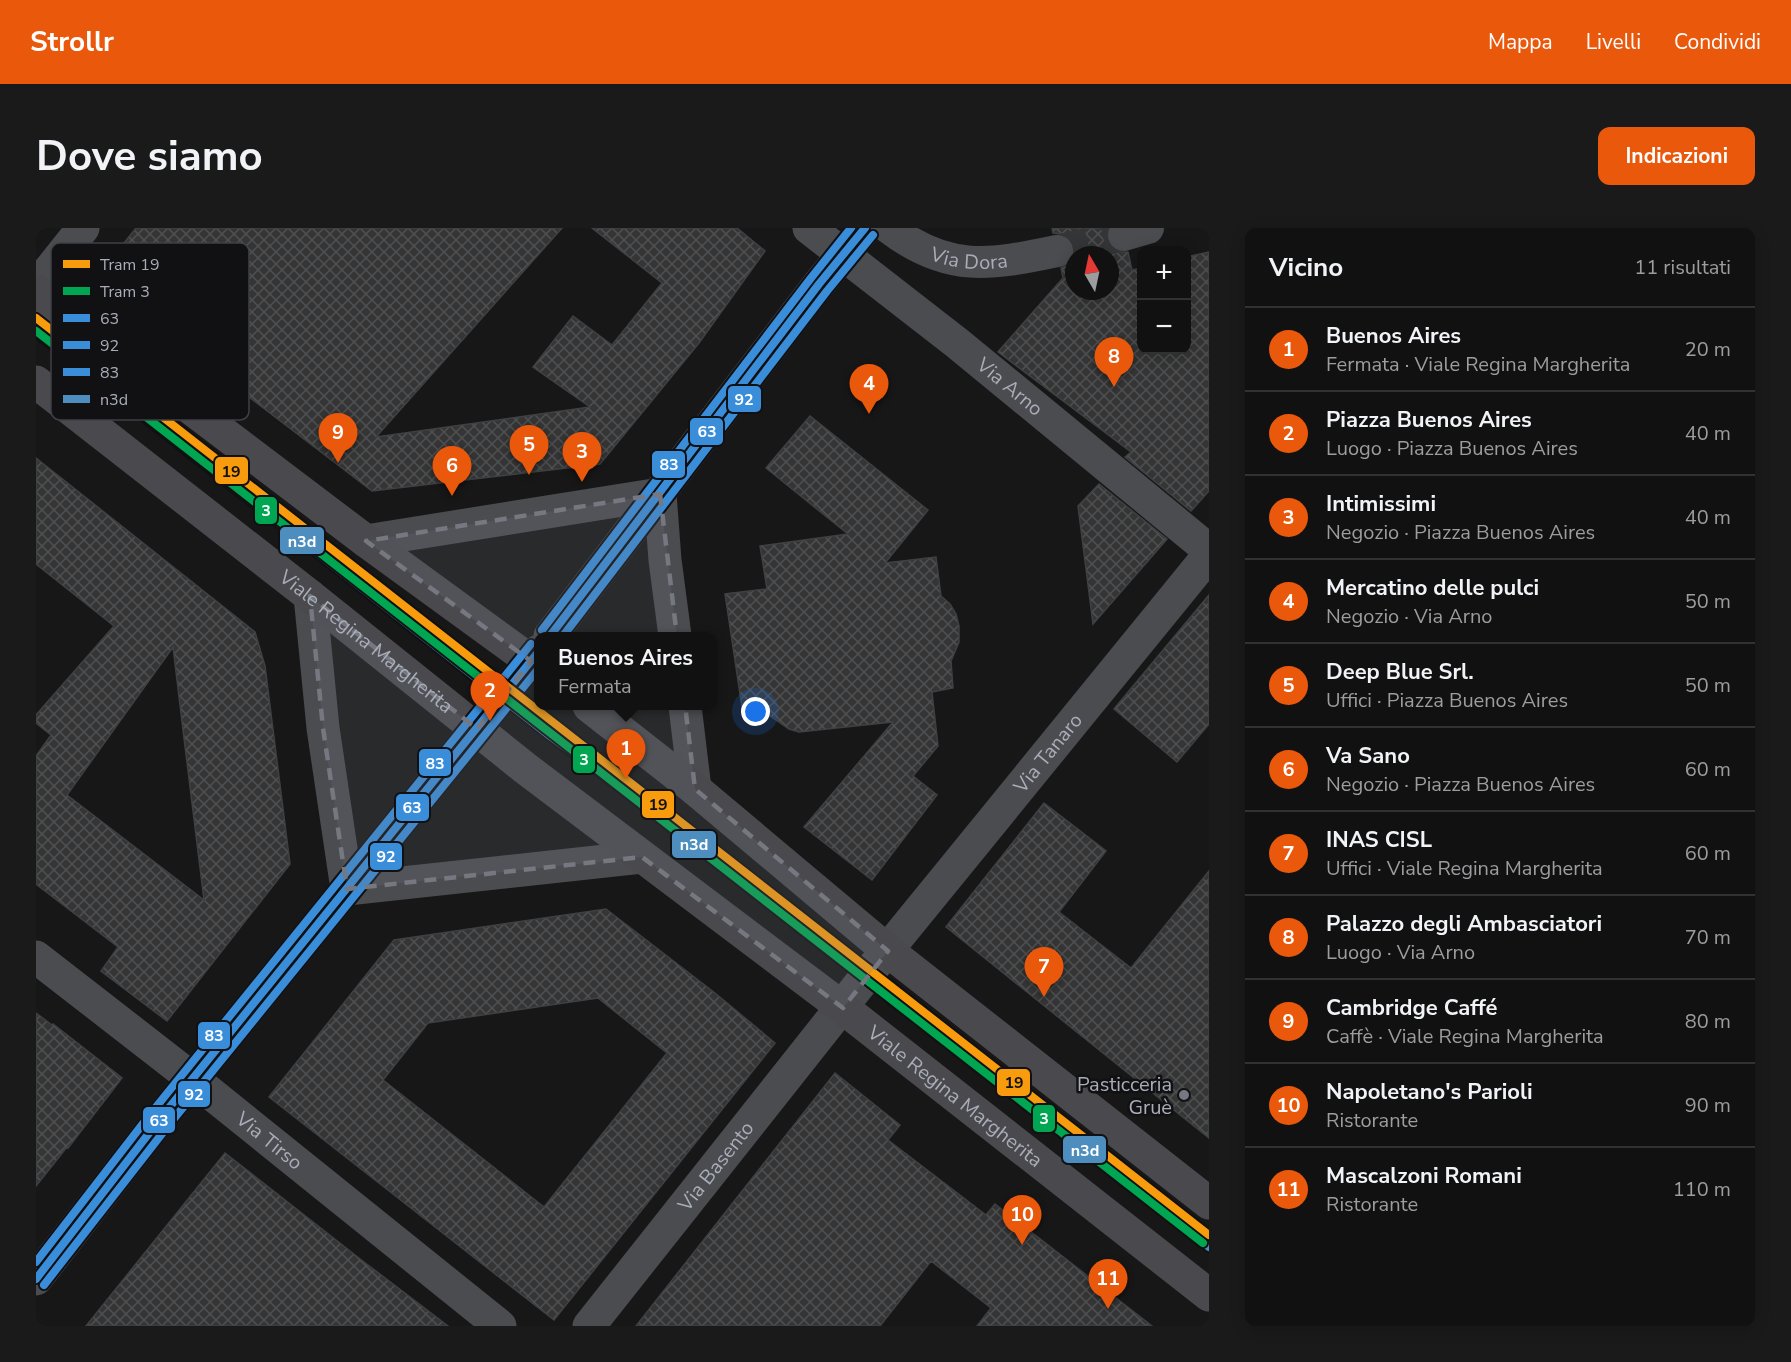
<!DOCTYPE html>
<html lang="it">
<meta charset="utf-8">
<style>
:root{--surface:#111;--page:#1a1a1a;--text:#f1f3f6;--muted:#9c9d9f;--line:#303131;--accent:#ea580c}
body{margin:0;font-family:"Nunito Sans",sans-serif;background:var(--page);color:var(--text)}
.controls{position:absolute;right:18px;top:18px;display:grid;overflow:hidden;border-radius:12px;box-shadow:0 3px 15px #0003}
.controls button{width:54px;height:54px;display:grid;place-items:center;padding:0;border:0;border-bottom:2px solid var(--line);background:var(--surface);color:var(--text);font:30px sans-serif}
.compass{position:absolute;left:1029px;top:18px;width:54px;height:54px;border-radius:50%;background:var(--surface);box-shadow:0 3px 15px #0003;rotate:351deg}
.you{position:absolute;left:720px;top:484px;width:21px;height:21px;margin:-15px;border:4px solid #fff;border-radius:50%;background:#1a73e8;box-shadow:0 0 0 9px #1a73e833}
.badge{display:grid;place-items:center;width:39px;height:39px;border-radius:50%;background:var(--accent);color:#fff;font-size:20px;font-weight:700}
.pin{position:absolute;translate:-50% -50px;filter:drop-shadow(0 2px 3px #0008)}
.pin::after{content:'';position:absolute;top:32px;width:21px;height:18px;background:inherit;clip-path:polygon(0 0,100% 0,50% 100%)}
.popup{position:absolute;left:498px;top:404px;width:183px;height:78px;box-sizing:border-box;display:grid;place-content:center;border-radius:12px;background:var(--surface);filter:drop-shadow(0 2px 4px #0005);font-size:20px;white-space:nowrap;color:var(--muted)}
.popup b{font-size:22px;color:var(--text)}
.popup::after{content:'';position:absolute;left:50%;top:100%;margin-left:-12px;border:12px solid transparent;border-top-color:var(--surface)}
.list{margin:0;padding:0;list-style:none}
h2{display:flex;justify-content:space-between;align-items:center;height:78px;margin:0;padding:0 24px;font-size:26px}
h2 small{font-size:20px;font-weight:400;color:var(--muted)}
.list li{display:grid;grid-template-columns:39px 1fr auto;gap:18px;align-items:center;box-sizing:border-box;height:84px;padding:0 24px;border-top:2px solid var(--line)}
.list b{display:block;font-size:22px;white-space:nowrap}
.list p{margin:0;font-size:20px;white-space:nowrap;color:var(--muted)}
.list em{font-size:20px;font-style:normal;color:var(--muted)}
.map{position:relative;flex:none;width:1173px;height:1098px;overflow:hidden;border-radius:12px}
header{display:flex;align-items:center;gap:36px;box-sizing:border-box;height:84px;padding:0 30px;background:var(--accent);color:#fff}
header strong{font-size:28px}
nav{display:flex;gap:33px;margin-inline-start:auto;font-size:21px}
.intro{display:flex;align-items:center;justify-content:space-between;box-sizing:border-box;height:144px;padding:0 36px}
h1{margin:0;font-size:42px}
.button{padding:15px 27px;border-radius:12px;background:var(--accent);color:#fff;font-size:21px;font-weight:700}
main{display:flex;gap:36px;padding:0 36px}
aside{flex:1;background:var(--surface);border-radius:12px;box-shadow:0 3px 15px #0003}
.map>svg:first-child{display:block}
.building{fill:url(#building-cross-hatch);stroke:#3f4043;stroke-width:1.5;fill-rule:evenodd}
.lines{fill:none;stroke-linecap:round;stroke-linejoin:round}
.pedestrian-tunnel{stroke:#343537;stroke-width:32;stroke-dasharray:32 16;stroke-linecap:butt}
.pedestrian{stroke:#4b4c50;stroke-width:32}
.minor{stroke:#4b4c50;stroke-width:33}
.tertiary{stroke:#4b4c50;stroke-width:33}
.secondary{stroke:#4a4a4e;stroke-width:33}
.bus-1-casing{stroke:#111113;stroke-width:12}
.bus-2-casing{stroke:#111113;stroke-width:12}
.bus-3-casing{stroke:#111113;stroke-width:12}
.bus-4-casing{stroke:#111113;stroke-width:12}
.bus-1{stroke:#3a8dd9;stroke-width:8}
.bus-2{stroke:#3a8dd9;stroke-width:8}
.bus-3{stroke:#3a8dd9;stroke-width:8}
.bus-4{stroke:#4d8ebf;stroke-width:8}
.tram-1-casing{stroke:#111113;stroke-width:12}
.tram-2-casing{stroke:#111113;stroke-width:12}
.tram-1{stroke:#f89c0e;stroke-width:8}
.tram-2{stroke:#00a651;stroke-width:8}
.marked{fill:#757880;fill-opacity:0.2;stroke:#757880;stroke-width:4.5;stroke-dasharray:12 8;stroke-linejoin:round}
.poi-dot{fill:#757880;stroke:#111113;stroke-width:2}
.labels{text-anchor:middle;dominant-baseline:central;stroke-width:5;stroke-linejoin:round;paint-order:stroke}
.street-label{font-size:20px;fill:#a8adb8;stroke:#111113}
.poi-label{font-size:20px;fill:#a8adb8;stroke:#111113;text-anchor:end}
.key{fill:#111113;stroke:#3e4045;stroke-width:1.5}
.key-label{font-size:16px;fill:#a8adb8}
.line-badge{stroke:#111113;stroke-width:2}
.badge-label{font-size:16px;text-anchor:middle;font-weight:bold;fill:#fff}
.pale-badge-label{font-size:16px;text-anchor:middle;font-weight:bold;fill:#111}
</style>
<header>
<strong>Strollr</strong>
<nav><a>Mappa</a><a>Livelli</a><a>Condividi</a></nav>
</header>
<div class="intro"><h1>Dove siamo</h1><a class="button">Indicazioni</a></div>
<main>
<div class="map">
<svg width="1173" height="1098" viewBox="0 0 1173 1098">
<defs>
<pattern id="building-cross-hatch" width="8" height="8" patternUnits="userSpaceOnUse" patternTransform="scale(1.5)"><rect width="8" height="8" fill="#353536"/><path d="M0 0l8 8M0 8l8-8" fill="none" stroke="#4f5051"/></pattern>
</defs>
<rect width="100%" height="100%" fill="#171717"/>
<path class="building" d="M 100,0 L 526,0 L 340,209 L 554,179 L 497,139 L 537,88 L 576,117 L 626,55 L 556,0 L 701,0 L 729,23 L 663,115 L 564,236 L 336,263 L 59,51 Z
M 1016,0 L 1072,0 L 1071,11 L 1075,20 L 1083,24 L 1092,24 L 1096,42 L 1106,40 L 1106,122 L 1150,122 L 1150,29 L 1173,24 L 1173,263 L 1155,283 L 1089,229 L 1095,224 L 962,124 L 1027,50 L 1025,40 L 1033,36 L 1038,29 L 1038,63 L 1074,63 L 1074,27 L 1038,27 L 1038,19 L 1035,12 L 1027,6 L 1017,5 Z
M 774,188 L 892,282 L 849,335 L 900,329 L 905,368 L 914,376 L 920,386 L 923,398 L 923,414 L 915,433 L 917,460 L 896,464 L 902,518 L 877,548 L 901,567 L 836,652 L 768,599 L 857,494 L 763,504 L 753,501 L 727,483 L 707,486 L 689,366 L 731,361 L 724,318 L 812,306 L 730,240 Z
M 0,230 L 219,404 L 229,438 L 254,636 L 131,793 L 65,743 L 82,719 L 0,656 L 0,528 L 15,507 L 0,495 L 0,487 L 78,398 L 0,336 ZM 137,419 L 147,502 L 168,672 L 31,567 Z
M 1063,256 L 1131,311 L 1057,396 L 1042,278 Z
M 1173,367 L 1173,496 L 1141,534 L 1078,481 Z
M 1008,575 L 1070,623 L 1023,684 L 1095,740 L 1173,643 L 1173,910 L 910,699 Z
M 570,681 L 679,765 L 739,815 L 518,1092 L 233,869 L 358,712 ZM 562,770 L 631,825 L 508,979 L 347,852 L 392,795 Z
M 0,785 L 16,797 L 17,796 L 86,850 L 32,920 L 31,919 L 0,958 Z
M 799,845 L 864,897 L 852,912 L 950,987 L 959,976 L 1116,1098 L 941,1098 L 955,1080 L 895,1033 L 844,1098 L 600,1098 Z
M 189,925 L 328,1034 L 412,1098 L 50,1098 Z"/>
<g class="lines">
<path class="pedestrian-tunnel" d="M 1021,23 L 1088,7"/>
<g class="pedestrian">
<path id="s1" d="M 853,0 C 912,45 954,37 1021,23"/>
<path d="M 1088,7 L 1112,0"/>
</g>
<g class="minor">
<path id="s2" d="M 773,0 L 921,115 L 1173,322"/>
<path d="M 0,59 L 47,0"/>
<path d="M 330,313 L 624,266 L 629,332 L 639,408"/>
<path d="M 274,368 L 287,500 L 311,661 L 606,629"/>
<path d="M 649,478 L 659,561"/>
<path id="s3" d="M 0,729 L 157,851 L 464,1098"/>
<path id="s4" d="M 553,1098 L 835,742 L 1173,327"/>
</g>
<path class="tertiary" d="M 514,408 L 783,56 L 829,0
M 0,1051 L 124,891 L 503,423"/>
<g class="secondary">
<path d="M 0,63 L 330,313 L 503,439"/>
<path id="s5" d="M 0,154 L 274,368 L 489,540 L 807,780 L 1173,1067"/>
<path d="M 553,478 L 659,561 L 852,723 L 1173,975"/>
</g>
<defs>
<path id="bus-1" d="M 514,408 L 783,56 L 829,0
M 0,1051 L 124,891 L 503,423"/>
<path id="bus-2" d="M 527,408 L 791,63 L 837,7
M 8,1057 L 132,898 L 503,440"/>
<path id="bus-3" d="M 506,402 L 775,50 L 815,0
M 0,1034 L 116,884 L 495,416"/>
<path id="bus-4" d="M 0,104 L 514,508 L 584,559 L 1173,1019"/>
</defs>
<use href="#bus-1" class="bus-1-casing"/>
<use href="#bus-2" class="bus-2-casing"/>
<use href="#bus-3" class="bus-3-casing"/>
<use href="#bus-4" class="bus-4-casing"/>
<use href="#bus-1" class="bus-1"/>
<use href="#bus-2" class="bus-2"/>
<use href="#bus-3" class="bus-3"/>
<use href="#bus-4" class="bus-4"/>
<defs>
<path id="tram-1" d="M 0,90 L 1173,1007"/>
<path id="tram-2" d="M 0,103 L 1167,1015"/>
</defs>
<use href="#tram-1" class="tram-1-casing"/>
<use href="#tram-2" class="tram-2-casing"/>
<use href="#tram-1" class="tram-1"/>
<use href="#tram-2" class="tram-2"/>
</g>
<path class="marked" d="M 624,266 L 659,561 L 852,723 L 807,780 L 606,629 L 311,661 L 287,500 L 274,368 L 441,501 L 495,433 L 330,313 Z"/>
<circle class="poi-dot" cx="1148" cy="867" r="6"/>
<g class="labels">
<g class="street-label">
<text stroke="none"><textPath href="#s1" startOffset="88">Via Dora</textPath></text>
<text stroke="none"><textPath href="#s2" startOffset="256">Via Arno</textPath></text>
<text stroke="none"><textPath href="#s5" startOffset="420">Viale Regina Margherita</textPath></text>
<text stroke="none"><textPath href="#s4" startOffset="734">Via Tanaro</textPath></text>
<text stroke="none"><textPath href="#s5" startOffset="1164">Viale Regina Margherita</textPath></text>
<text stroke="none"><textPath href="#s3" startOffset="297">Via Tirso</textPath></text>
<text stroke="none"><textPath href="#s4" startOffset="204">Via Basento</textPath></text>
</g>
<g class="poi-label">
<text x="1136" y="856">Pasticceria<tspan x="1136" dy="23">Gruè</tspan></text>
</g>
</g>
<rect x="15" y="15" width="198" height="177" rx="9" class="key"/>
<rect x="27" y="32" width="27" height="8" fill="#f89c0e"/>
<rect x="27" y="59" width="27" height="8" fill="#00a651"/>
<rect x="27" y="86" width="27" height="8" fill="#3a8dd9"/>
<rect x="27" y="113" width="27" height="8" fill="#3a8dd9"/>
<rect x="27" y="140" width="27" height="8" fill="#3a8dd9"/>
<rect x="27" y="167" width="27" height="8" fill="#4d8ebf"/>
<g class="key-label">
<text x="64" y="42">Tram 19</text>
<text x="64" y="69">Tram 3</text>
<text x="64" y="96">63</text>
<text x="64" y="123">92</text>
<text x="64" y="150">83</text>
<text x="64" y="177">n3d</text>
</g>
<g class="line-badge">
<rect x="691" y="157" width="35" height="28" rx="6" fill="#3a8dd9"/>
<rect x="653" y="189" width="35" height="29" rx="6" fill="#3a8dd9"/>
<rect x="615" y="222" width="35" height="29" rx="6" fill="#3a8dd9"/>
<rect x="178" y="228" width="35" height="29" rx="6" fill="#f89c0e"/>
<rect x="218" y="268" width="24" height="29" rx="6" fill="#00a651"/>
<rect x="243" y="298" width="46" height="29" rx="6" fill="#4d8ebf"/>
<rect x="536" y="517" width="24" height="29" rx="6" fill="#00a651"/>
<rect x="382" y="520" width="34" height="29" rx="6" fill="#3a8dd9"/>
<rect x="605" y="562" width="34" height="29" rx="6" fill="#f89c0e"/>
<rect x="359" y="565" width="35" height="29" rx="6" fill="#3a8dd9"/>
<rect x="635" y="602" width="46" height="29" rx="6" fill="#4d8ebf"/>
<rect x="333" y="614" width="34" height="29" rx="6" fill="#3a8dd9"/>
<rect x="161" y="793" width="34" height="29" rx="6" fill="#3a8dd9"/>
<rect x="960" y="840" width="35" height="29" rx="6" fill="#f89c0e"/>
<rect x="141" y="852" width="34" height="28" rx="6" fill="#3a8dd9"/>
<rect x="996" y="876" width="24" height="29" rx="6" fill="#00a651"/>
<rect x="106" y="878" width="34" height="28" rx="6" fill="#3a8dd9"/>
<rect x="1026" y="907" width="45" height="29" rx="6" fill="#4d8ebf"/>
</g>
<g class="badge-label">
<text x="708" y="177">92</text>
<text x="671" y="209">63</text>
<text x="633" y="242">83</text>
<text x="230" y="288">3</text>
<text x="266" y="319">n3d</text>
<text x="548" y="537">3</text>
<text x="399" y="541">83</text>
<text x="376" y="585">63</text>
<text x="658" y="622">n3d</text>
<text x="350" y="634">92</text>
<text x="178" y="813">83</text>
<text x="158" y="872">92</text>
<text x="1008" y="896">3</text>
<text x="123" y="898">63</text>
<text x="1049" y="928">n3d</text>
</g>
<g class="pale-badge-label">
<text x="195" y="249">19</text>
<text x="622" y="582">19</text>
<text x="978" y="860">19</text>
</g>
</svg>
<div class="controls">
<button>+</button>
<button>−</button>
</div>
<svg class="compass" viewBox="-18 -18 36 36"><path d="M0-13l5 13h-10z" fill="#e53935"/><path d="M0 13l5-13h-10z" fill="#9c9d9f"/></svg>
<div class="you"></div>
<div class="pin badge" style="left:590px;top:551px">1</div>
<div class="popup"><b>Buenos Aires</b>Fermata</div>
<div class="pin badge" style="left:454px;top:493px">2</div>
<div class="pin badge" style="left:546px;top:254px">3</div>
<div class="pin badge" style="left:833px;top:186px">4</div>
<div class="pin badge" style="left:493px;top:247px">5</div>
<div class="pin badge" style="left:416px;top:268px">6</div>
<div class="pin badge" style="left:1008px;top:769px">7</div>
<div class="pin badge" style="left:1078px;top:159px">8</div>
<div class="pin badge" style="left:302px;top:235px">9</div>
<div class="pin badge" style="left:986px;top:1017px">10</div>
<div class="pin badge" style="left:1072px;top:1081px">11</div>
</div>
<aside>
<h2>Vicino<small>11 risultati</small></h2>
<ul class="list">
<li><span class="badge">1</span><div><b>Buenos Aires</b><p>Fermata · Viale Regina Margherita</p></div><em>20 m</em></li>
<li><span class="badge">2</span><div><b>Piazza Buenos Aires</b><p>Luogo · Piazza Buenos Aires</p></div><em>40 m</em></li>
<li><span class="badge">3</span><div><b>Intimissimi</b><p>Negozio · Piazza Buenos Aires</p></div><em>40 m</em></li>
<li><span class="badge">4</span><div><b>Mercatino delle pulci</b><p>Negozio · Via Arno</p></div><em>50 m</em></li>
<li><span class="badge">5</span><div><b>Deep Blue Srl.</b><p>Uffici · Piazza Buenos Aires</p></div><em>50 m</em></li>
<li><span class="badge">6</span><div><b>Va Sano</b><p>Negozio · Piazza Buenos Aires</p></div><em>60 m</em></li>
<li><span class="badge">7</span><div><b>INAS CISL</b><p>Uffici · Viale Regina Margherita</p></div><em>60 m</em></li>
<li><span class="badge">8</span><div><b>Palazzo degli Ambasciatori</b><p>Luogo · Via Arno</p></div><em>70 m</em></li>
<li><span class="badge">9</span><div><b>Cambridge Caffé</b><p>Caffè · Viale Regina Margherita</p></div><em>80 m</em></li>
<li><span class="badge">10</span><div><b>Napoletano's Parioli</b><p>Ristorante</p></div><em>90 m</em></li>
<li><span class="badge">11</span><div><b>Mascalzoni Romani</b><p>Ristorante</p></div><em>110 m</em></li>
</ul>
</aside>
</main>
